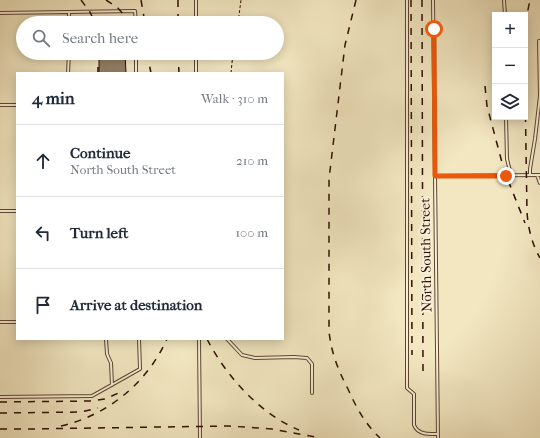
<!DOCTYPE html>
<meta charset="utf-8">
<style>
:root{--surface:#fff;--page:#f2f2f3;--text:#1f2937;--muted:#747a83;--line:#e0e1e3}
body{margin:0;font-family:"IM FELL French Canon",serif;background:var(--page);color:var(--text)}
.controls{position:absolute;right:12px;top:12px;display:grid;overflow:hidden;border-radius:0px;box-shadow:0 2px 10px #0003}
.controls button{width:36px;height:36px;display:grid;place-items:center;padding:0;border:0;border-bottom:1px solid var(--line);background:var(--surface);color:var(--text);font:20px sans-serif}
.stop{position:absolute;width:12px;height:12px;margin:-9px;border:3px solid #ea580c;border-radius:50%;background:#fff}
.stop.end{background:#ea580c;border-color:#fff;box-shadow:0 1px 4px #0008}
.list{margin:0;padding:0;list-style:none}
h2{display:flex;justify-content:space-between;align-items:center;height:52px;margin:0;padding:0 16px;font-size:17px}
h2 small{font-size:13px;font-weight:400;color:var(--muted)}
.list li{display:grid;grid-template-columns:26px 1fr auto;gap:12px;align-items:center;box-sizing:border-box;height:72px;padding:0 16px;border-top:1px solid var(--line)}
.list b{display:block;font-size:15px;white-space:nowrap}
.list p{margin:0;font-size:13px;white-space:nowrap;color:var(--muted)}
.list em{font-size:13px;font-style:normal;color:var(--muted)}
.icon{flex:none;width:22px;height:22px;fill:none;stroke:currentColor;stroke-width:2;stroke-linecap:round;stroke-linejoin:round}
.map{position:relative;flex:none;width:540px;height:438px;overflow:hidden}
.search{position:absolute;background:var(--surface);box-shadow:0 2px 10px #0003;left:16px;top:16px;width:268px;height:44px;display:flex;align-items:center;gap:10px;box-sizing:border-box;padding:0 14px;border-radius:22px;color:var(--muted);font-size:15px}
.panel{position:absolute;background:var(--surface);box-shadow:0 2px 10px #0003;left:16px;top:72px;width:268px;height:268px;border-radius:0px}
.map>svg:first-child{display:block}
.building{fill:#947f65;stroke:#2e0f01}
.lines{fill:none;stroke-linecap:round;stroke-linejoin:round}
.lane-casing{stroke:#5f4531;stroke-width:4}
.path{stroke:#2e0f01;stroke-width:1;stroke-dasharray:3 2;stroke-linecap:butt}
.lane{stroke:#f7efd7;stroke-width:2}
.rail{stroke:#2e0f01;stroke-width:1.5;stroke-dasharray:7 7;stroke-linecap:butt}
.route{stroke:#ea580c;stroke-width:5}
.labels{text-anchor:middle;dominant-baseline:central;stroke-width:4;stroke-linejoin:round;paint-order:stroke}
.street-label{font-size:14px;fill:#2e0f01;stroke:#f7efd7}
</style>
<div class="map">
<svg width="540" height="438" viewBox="0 0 540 438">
<rect width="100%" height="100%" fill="#f2e7c1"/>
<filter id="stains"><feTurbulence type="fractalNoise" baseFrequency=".005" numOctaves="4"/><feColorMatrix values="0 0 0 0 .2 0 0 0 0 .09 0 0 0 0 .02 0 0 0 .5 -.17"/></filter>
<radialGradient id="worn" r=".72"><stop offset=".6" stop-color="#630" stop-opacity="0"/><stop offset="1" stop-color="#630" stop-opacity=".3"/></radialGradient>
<path class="building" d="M 99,53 L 125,53 L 126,73 L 99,73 Z"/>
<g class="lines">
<defs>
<path id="lane" d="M 196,0 L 196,23
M 407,0 L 407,388 L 414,394 L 414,425 C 418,435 429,434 438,434
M 433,0 L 438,438
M 504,0 L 505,15
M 69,12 L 69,23
M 0,13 L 135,11 L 136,23
M 136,53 L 136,73
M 196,53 L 196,73
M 68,73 L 69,53
M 0,105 L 17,105
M 506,117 L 507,159 L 511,175
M 530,175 L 530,169 L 535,139 L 540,96 L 539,41 L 540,41
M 537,175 L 540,183
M 435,176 L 540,175
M 0,211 L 17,211
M 0,322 L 17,322
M 106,339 L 107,354 L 111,363 L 112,385
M 199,339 L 200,438
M 227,339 L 242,355 L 255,358 L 294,357 L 307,358 L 312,364 L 312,393
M 0,397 L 92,396 L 140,369 L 139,339"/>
</defs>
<use href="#lane" class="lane-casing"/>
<path class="path" d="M 238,23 L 241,0
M 231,73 L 233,53"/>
<use href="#lane" class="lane"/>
<path class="rail" d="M 81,0 L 90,12 L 95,23
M 106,0 L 117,7 L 131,23
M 141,0 L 145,23
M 178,0 L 178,23
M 356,0 L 345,45 L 329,179 L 329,331 C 331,352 338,370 348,389 C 356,407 365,424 380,438
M 411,0 L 412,355
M 422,0 L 423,371
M 525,24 L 530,0
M 98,53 L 98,73
M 147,53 L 151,73
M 178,53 L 179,73
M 485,86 L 487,106 L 504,170 L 525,223
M 525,87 L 527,212 C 528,228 532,244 540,258
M 207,339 C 226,376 260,414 299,430
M 0,402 L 92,401 L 105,399 L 123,391
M 0,413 L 81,412 L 98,408
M 61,426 C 108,415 147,383 167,339
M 0,429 L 28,429 L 229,426 L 272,429 L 321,438"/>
</g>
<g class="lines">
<path class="route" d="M 434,29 L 435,176 L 506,176"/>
</g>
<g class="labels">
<g class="street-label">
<text transform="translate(426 255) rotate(-91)">North South Street</text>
</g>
</g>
<rect width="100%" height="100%" filter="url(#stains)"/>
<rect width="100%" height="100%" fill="url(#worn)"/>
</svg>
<div class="controls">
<button>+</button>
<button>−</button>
<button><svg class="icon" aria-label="layers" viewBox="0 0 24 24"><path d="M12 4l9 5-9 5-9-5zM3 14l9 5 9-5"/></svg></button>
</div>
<div class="stop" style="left:434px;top:29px"></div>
<div class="stop end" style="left:506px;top:176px"></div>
<div class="search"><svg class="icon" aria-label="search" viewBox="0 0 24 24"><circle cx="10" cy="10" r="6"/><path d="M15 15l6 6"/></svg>Search here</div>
<section class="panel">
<h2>4 min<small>Walk · 310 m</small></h2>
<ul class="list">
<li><svg class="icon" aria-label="ahead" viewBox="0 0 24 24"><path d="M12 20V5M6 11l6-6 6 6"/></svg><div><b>Continue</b><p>North South Street</p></div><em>210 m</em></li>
<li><svg class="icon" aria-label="left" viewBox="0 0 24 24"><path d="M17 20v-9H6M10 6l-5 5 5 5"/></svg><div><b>Turn left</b></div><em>100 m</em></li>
<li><svg class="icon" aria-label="arrive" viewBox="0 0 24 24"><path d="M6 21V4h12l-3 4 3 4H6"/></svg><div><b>Arrive at destination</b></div></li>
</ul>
</section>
</div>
